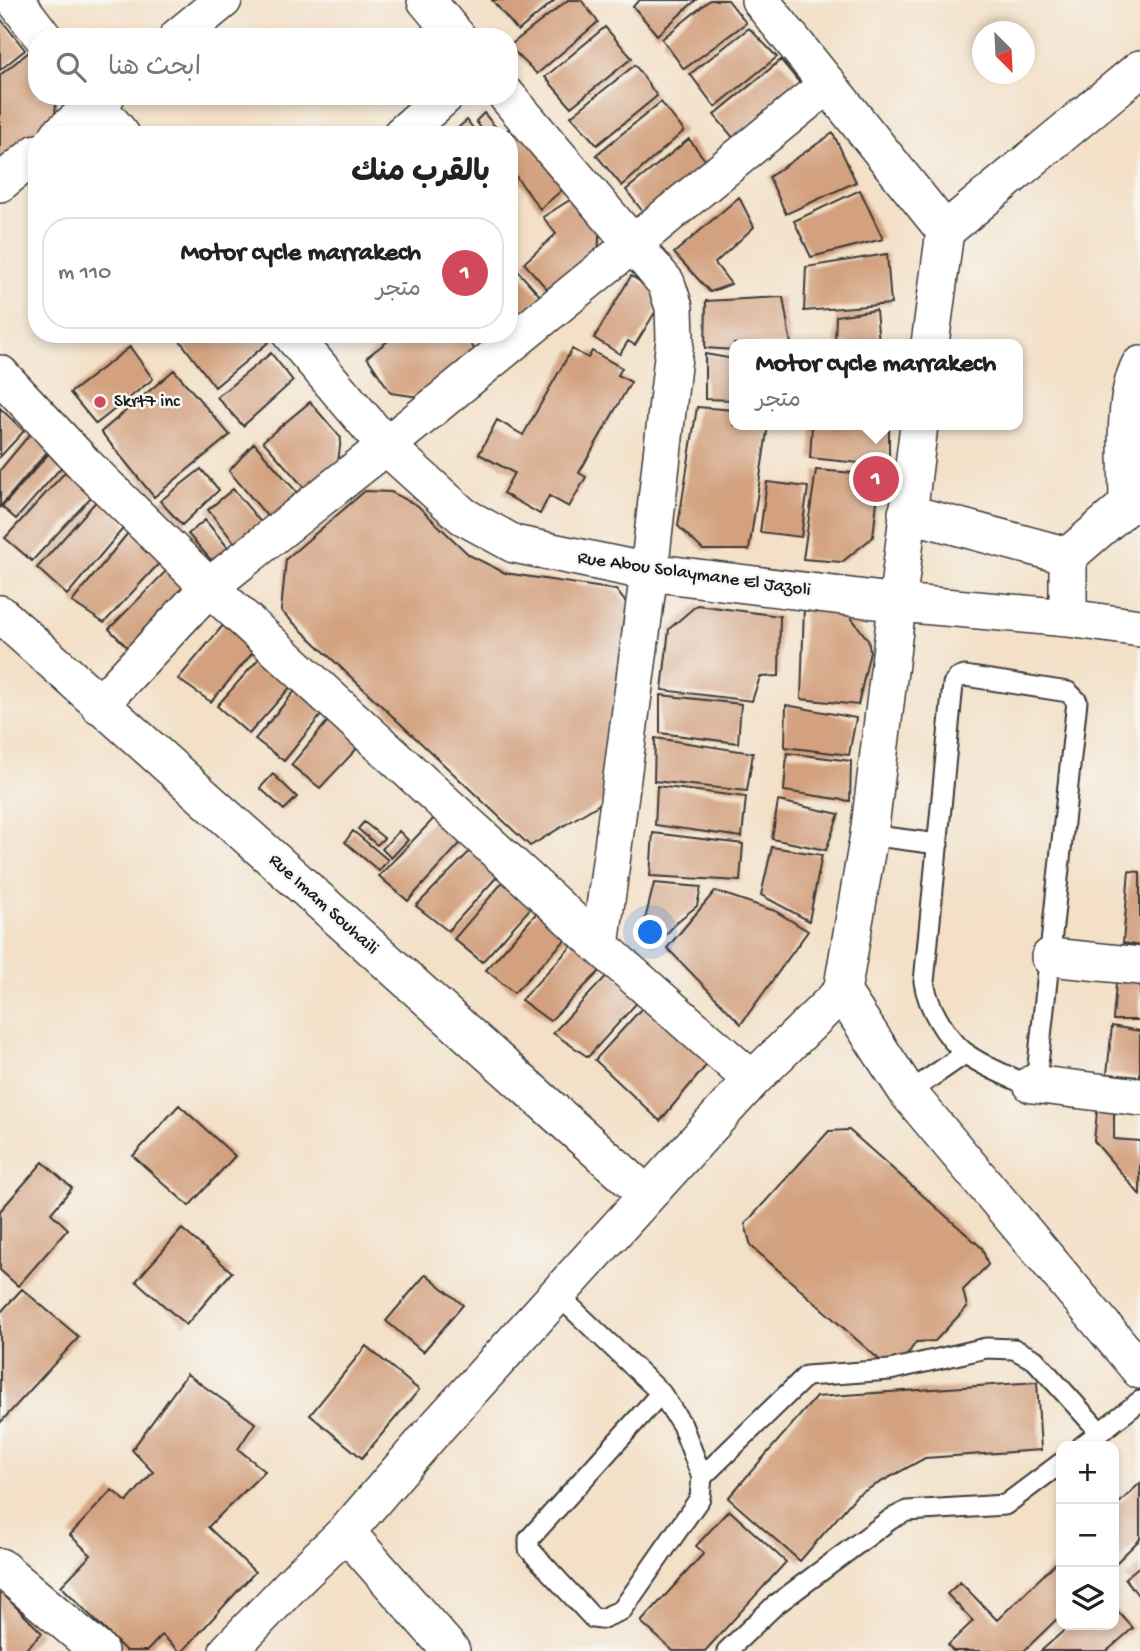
<!DOCTYPE html>
<html lang="ar">
<meta charset="utf-8">
<style>
:root{--surface:#fff;--page:#f6f6f6;--text:#222;--muted:#767676;--line:#e0e0e0;--accent:#d1495b}
body{margin:0;font-family:"Gochi Hand","Playpen Sans Arabic",sans-serif;background:var(--page);color:var(--text);direction:rtl}
.controls{position:absolute;right:21px;bottom:21px;display:grid;overflow:hidden;border-radius:14px;box-shadow:0 4px 10px #0003}
.controls button{width:63px;height:63px;display:grid;place-items:center;padding:0;border:0;border-bottom:2px solid var(--line);background:var(--surface);color:var(--text);font:35px sans-serif}
.compass{position:absolute;left:972px;top:21px;width:63px;height:63px;border-radius:50%;background:var(--surface);box-shadow:0 4px 10px #0003;rotate:156deg}
.you{position:absolute;left:651px;top:933px;width:24px;height:24px;margin:-18px;border:5px solid #fff;border-radius:50%;background:#1a73e8;box-shadow:0 0 0 10px #1a73e833}
.badge{display:grid;place-items:center;width:46px;height:46px;border-radius:50%;background:var(--accent);color:#fff;font-size:23px;font-weight:700}
.pin{position:absolute;translate:-50% -50%;border:4px solid #fff;box-shadow:0 2px 7px #0006}
.popup{position:absolute;left:729px;top:339px;width:294px;height:91px;box-sizing:border-box;display:grid;place-content:center;border-radius:14px;background:var(--surface);filter:drop-shadow(0 2px 5px #0005);font-size:23px;white-space:nowrap;color:var(--muted)}
.popup b{font-size:26px;color:var(--text)}
.popup::after{content:'';position:absolute;left:50%;top:100%;margin-left:-14px;border:14px solid transparent;border-top-color:var(--surface)}
.list{margin:0;padding:0;list-style:none}
h2{display:flex;justify-content:space-between;align-items:center;height:91px;margin:0;padding:0 28px;font-size:30px}
h2 small{font-size:23px;font-weight:400;color:var(--muted)}
.list li{display:grid;grid-template-columns:46px 1fr auto;gap:21px;align-items:center;box-sizing:border-box;height:112px;margin:0 14px 14px;padding:0 14px;border:2px solid var(--line);border-radius:28px}
.list b{display:block;font-size:26px;white-space:nowrap}
.list p{margin:0;font-size:23px;white-space:nowrap;color:var(--muted)}
.list em{font-size:23px;font-style:normal;color:var(--muted)}
.icon{flex:none;width:38px;height:38px;fill:none;stroke:currentColor;stroke-width:2;stroke-linecap:round;stroke-linejoin:round}
.map{position:relative;flex:none;width:1140px;height:1651px;overflow:hidden;direction:ltr}
.search{position:absolute;background:var(--surface);box-shadow:0 4px 10px #0003;left:28px;top:28px;width:490px;height:77px;display:flex;align-items:center;gap:18px;box-sizing:border-box;padding:0 24px;border-radius:28px;color:var(--muted);font-size:26px}
.panel{position:absolute;background:var(--surface);box-shadow:0 4px 10px #0003;left:28px;top:126px;width:490px;height:217px;border-radius:28px;direction:rtl}
.map>svg:first-child{display:block}
.building{fill:#d3a17f}
.lines{fill:none;stroke-linecap:round;stroke-linejoin:round}
.lane-casing{stroke:#3c3936;stroke-width:23}
.street-casing{stroke:#3c3936;stroke-width:40}
.lane{stroke:#fff;stroke-width:19}
.street{stroke:#fff;stroke-width:37}
.poi-dot{fill:#d1495b;stroke:#f6f6f2;stroke-width:2.5}
.labels{text-anchor:middle;dominant-baseline:central;stroke-width:5;stroke-linejoin:round;paint-order:stroke}
.poi-label{font-size:19px;fill:#1c1c1c;stroke:#f6f6f2;text-anchor:start}
.street-label{font-size:19px;fill:#1c1c1c;stroke:#f6f6f2}
</style>
<div class="map">
<svg width="1140" height="1651" viewBox="0 0 1140 1651">
<rect width="100%" height="100%" fill="#f6f6f2"/>
<filter id="ink" filterUnits="userSpaceOnUse"><feTurbulence type="fractalNoise" baseFrequency=".0143" numOctaves="2"/><feDisplacementMap in="SourceGraphic" scale="14" xChannelSelector="R" yChannelSelector="G"/><feConvolveMatrix kernelMatrix="1 2 1 2 8 2 1 2 1" color-interpolation-filters="sRGB"/></filter>
<filter id="wash" filterUnits="userSpaceOnUse"><feTurbulence type="fractalNoise" baseFrequency=".00686" numOctaves="4" result="noise"/><feDisplacementMap in="SourceGraphic" scale="28" xChannelSelector="R" yChannelSelector="G"/><feGaussianBlur stdDeviation="1.57" result="paint"/><feColorMatrix in="noise" values="0 0 0 0 0 0 0 0 0 0 0 0 0 0 0 0 0 1.4 0 .05"/><feComposite in="paint" operator="in"/></filter>
<g filter="url(#wash)">
<rect width="100%" height="100%" fill="#f3e0c7"/>
<g id="blocks">
<path class="building" d="M 492,0 L 555,0 L 518,31 Z
M 568,0 L 581,0 L 598,22 L 537,74 L 509,46 Z
M 640,0 L 696,0 L 657,35 L 633,6 Z
M 710,0 L 728,0 L 746,23 L 684,69 L 662,39 Z
M 0,18 L 25,50 L 0,70 Z
M 605,27 L 632,58 L 571,107 L 545,77 Z
M 749,28 L 777,57 L 715,107 L 690,74 Z
M 29,52 L 37,62 L 37,96 L 56,96 L 55,121 L 0,167 L 0,75 Z
M 781,60 L 808,93 L 741,147 L 714,115 Z
M 635,65 L 657,96 L 597,145 L 571,116 Z
M 661,102 L 684,131 L 622,186 L 596,155 Z
M 484,113 L 501,134 L 516,125 L 569,184 L 540,209 L 509,167 L 509,135 L 486,135 L 476,121 Z
M 467,120 L 478,135 L 450,135 Z
M 833,133 L 856,182 L 786,214 L 769,177 Z
M 689,139 L 712,169 L 651,222 L 626,190 Z
M 860,190 L 883,239 L 811,257 L 794,221 Z
M 576,196 L 600,222 L 598,255 L 547,289 L 524,263 L 556,234 L 543,217 Z
M 739,197 L 754,227 L 715,263 L 731,284 L 710,292 L 674,253 Z
M 887,254 L 891,304 L 804,311 L 806,267 Z
M 509,261 L 541,297 L 512,319 L 509,315 Z
M 631,276 L 665,296 L 635,345 L 628,341 L 620,354 L 594,338 Z
M 783,297 L 791,344 L 734,344 L 734,350 L 705,348 L 706,301 Z
M 876,310 L 879,344 L 835,344 L 836,316 Z
M 175,334 L 263,334 L 270,341 L 215,387 Z
M 397,334 L 463,334 L 475,350 L 426,398 L 391,393 L 367,357 Z
M 130,347 L 153,379 L 96,424 L 70,393 Z
M 572,349 L 588,358 L 592,351 L 622,368 L 618,375 L 631,382 L 579,473 L 586,477 L 569,507 L 549,496 L 540,514 L 503,493 L 514,473 L 479,454 L 497,420 L 523,435 Z
M 271,353 L 293,381 L 243,426 L 217,397 Z
M 705,354 L 734,359 L 734,400 L 705,399 Z
M 174,370 L 230,435 L 154,497 L 101,432 Z
M 310,402 L 341,438 L 337,470 L 307,491 L 263,441 Z
M 697,407 L 734,410 L 734,425 L 768,425 L 749,550 L 703,550 L 678,526 Z
M 0,408 L 24,431 L 0,457 Z
M 812,425 L 889,427 L 889,466 L 810,458 Z
M 30,434 L 49,450 L 0,507 L 0,470 Z
M 254,443 L 302,498 L 272,522 L 229,471 Z
M 51,451 L 65,463 L 16,519 L 2,507 Z
M 68,469 L 93,495 L 32,561 L 5,538 Z
M 201,469 L 219,490 L 182,525 L 160,501 Z
M 816,470 L 880,475 L 873,537 L 842,562 L 803,559 Z
M 767,482 L 808,487 L 801,537 L 760,532 Z
M 233,489 L 265,527 L 238,547 L 208,510 Z
M 365,491 L 391,492 L 417,505 L 469,555 L 505,573 L 616,590 L 634,613 L 613,796 L 530,846 L 281,611 L 286,559 Z
M 100,497 L 127,524 L 67,595 L 37,568 Z
M 205,520 L 231,551 L 211,560 L 188,534 Z
M 132,528 L 164,558 L 104,623 L 72,602 Z
M 169,568 L 197,589 L 136,656 L 109,629 Z
M 697,605 L 780,616 L 779,676 L 760,677 L 752,701 L 662,690 L 669,629 Z
M 804,606 L 847,612 L 868,640 L 870,651 L 858,705 L 801,699 Z
M 230,617 L 261,643 L 211,702 L 178,679 Z
M 269,647 L 301,675 L 249,734 L 217,706 Z
M 299,686 L 327,708 L 284,761 L 255,739 Z
M 660,695 L 741,704 L 738,743 L 660,733 Z
M 786,705 L 856,718 L 849,755 L 785,747 Z
M 332,716 L 364,741 L 320,788 L 291,765 Z
M 655,738 L 753,753 L 747,791 L 654,781 Z
M 787,753 L 851,761 L 850,801 L 784,791 Z
M 273,774 L 297,797 L 284,810 L 260,788 Z
M 657,786 L 746,797 L 742,837 L 655,825 Z
M 778,801 L 839,814 L 826,850 L 772,839 Z
M 438,814 L 467,836 L 408,901 L 379,876 Z
M 364,822 L 384,838 L 377,845 L 358,829 Z
M 353,831 L 388,860 L 379,871 L 345,842 Z
M 399,831 L 408,840 L 391,858 L 382,849 Z
M 653,833 L 743,844 L 740,881 L 650,876 Z
M 475,846 L 504,869 L 448,931 L 416,906 Z
M 772,847 L 822,855 L 809,921 L 761,895 Z
M 1129,871 L 1140,872 L 1140,946 L 1123,943 Z
M 507,877 L 538,900 L 482,962 L 454,939 Z
M 654,883 L 701,887 L 697,906 L 678,921 L 656,946 L 641,936 Z
M 715,891 L 775,911 L 808,931 L 741,1024 L 667,948 Z
M 542,907 L 573,932 L 514,993 L 486,970 Z
M 579,938 L 609,962 L 550,1021 L 521,1000 Z
M 611,971 L 643,996 L 588,1057 L 553,1033 Z
M 1117,971 L 1140,973 L 1140,1020 L 1113,1020 Z
M 651,998 L 714,1056 L 660,1121 L 595,1060 Z
M 1112,1026 L 1140,1031 L 1140,1077 L 1107,1074 Z
M 1114,1099 L 1114,1139 L 1140,1141 L 1140,1195 L 1094,1141 L 1098,1102 Z
M 179,1105 L 235,1156 L 189,1206 L 133,1156 Z
M 849,1130 L 982,1248 L 988,1265 L 963,1290 L 967,1307 L 935,1341 L 916,1342 L 903,1361 L 882,1362 L 751,1246 L 745,1224 L 829,1131 Z
M 43,1162 L 72,1188 L 51,1213 L 68,1229 L 18,1286 L 0,1270 L 0,1211 Z
M 182,1229 L 232,1272 L 186,1325 L 136,1281 Z
M 426,1274 L 463,1305 L 423,1352 L 386,1321 Z
M 22,1289 L 79,1337 L 0,1423 L 0,1313 Z
M 366,1346 L 419,1390 L 362,1458 L 310,1415 Z
M 187,1374 L 255,1423 L 238,1449 L 265,1471 L 208,1527 L 255,1572 L 183,1651 L 179,1651 L 162,1635 L 147,1651 L 126,1651 L 61,1586 L 91,1555 L 70,1535 L 112,1490 L 127,1502 L 153,1472 L 132,1450 Z
M 1037,1382 L 1041,1450 L 925,1458 L 857,1495 L 800,1561 L 728,1498 L 816,1397 Z
M 1140,1483 L 1140,1539 L 1114,1565 L 1114,1508 Z
M 729,1510 L 786,1562 L 705,1651 L 673,1651 L 641,1622 L 704,1553 L 696,1546 Z
M 1061,1558 L 1061,1615 L 1024,1651 L 953,1651 L 948,1645 L 973,1621 L 947,1594 L 960,1582 L 997,1620 Z
M 1140,1566 L 1140,1598 L 1125,1578 Z
M 0,1591 L 42,1633 L 24,1651 L 0,1651 Z
M 1114,1607 L 1133,1628 L 1107,1651 L 1041,1651 L 1070,1625 L 1114,1625 Z"/>
</g>
</g>
<g filter="url(#ink)">
<use href="#blocks" fill-opacity="0" stroke="#3c3936" stroke-width="2"/>
<g class="lines">
<defs>
<path id="lane" d="M 965,676 L 1068,692 L 1077,701 L 1037,1074 L 1032,1084 L 1025,1084 C 1006,1075 982,1066 965,1053 C 945,1036 928,1007 924,982 L 953,684 L 958,678 Z
M 869,835 L 938,844
M 908,1093 L 966,1053
M 558,1295 L 661,1393 L 682,1425 L 702,1477 L 700,1498 L 622,1610 L 601,1619 L 593,1618 L 529,1549 L 529,1539 L 661,1393
M 1082,1446 L 1140,1401
M 702,1477 L 806,1376 L 890,1370 L 986,1348 L 1014,1349 L 1035,1360 L 1100,1432
M 727,1651 L 774,1606 L 891,1519 L 907,1511 L 1005,1505 L 1061,1463"/>
<path id="street" d="M 15,0 L 43,37
M 426,0 L 457,37
M 760,0 L 945,231
M 178,37 L 223,0
M 89,96 L 121,135
M 507,96 L 666,283 L 674,307 L 675,339 L 649,572 L 600,946
M 59,135 L 106,96
M 401,135 L 445,96
M 0,183 L 37,153
M 291,334 L 386,446 L 463,516 L 514,544 L 649,572 L 899,603 L 1068,618 L 1140,628
M 930,344 L 945,231 L 1140,69
M 1140,365 C 1122,400 1128,464 1128,504 L 1140,505
M 0,374 L 84,464 L 209,587 L 600,946 L 752,1080
M 907,513 L 1068,556 L 1140,494
M 1068,556 L 1068,618
M 0,614 L 647,1195
M 99,705 L 209,587 L 386,446 L 828,84
M 1050,957 L 1140,966
M 842,992 L 908,1093 L 1140,1370
M 1032,1084 L 1140,1097
M 346,1532 L 451,1651
M 0,1567 L 99,1651
M 228,1651 L 301,1575 L 346,1532 L 436,1428 L 752,1080 L 842,992 L 869,835 L 919,425"/>
</defs>
<use href="#lane" class="lane-casing"/>
<use href="#street" class="street-casing"/>
<use href="#lane" class="lane"/>
<use href="#street" class="street"/>
</g>
</g>
<circle class="poi-dot" cx="100" cy="402" r="7"/>
<g class="labels">
<g class="poi-label">
<text x="114" y="402">Skrt7 inc</text>
</g>
<g class="street-label">
<text transform="translate(694 575) rotate(8)">Rue Abou Solaymane El Jazoli</text>
<text transform="translate(323 905) rotate(42)">Rue Imam Souhaili</text>
</g>
</g>
</svg>
<div class="controls">
<button>+</button>
<button>−</button>
<button><svg class="icon" aria-label="layers" viewBox="0 0 24 24"><path d="M12 4l9 5-9 5-9-5zM3 14l9 5 9-5"/></svg></button>
</div>
<svg class="compass" viewBox="-18 -18 36 36"><path d="M0-13l5 13h-10z" fill="#e53935"/><path d="M0 13l5-13h-10z" fill="#767676"/></svg>
<div class="you"></div>
<div class="pin badge" style="left:876px;top:479px">1</div>
<div class="popup"><b>Motor cycle marrakech</b>متجر</div>
<div class="search"><svg class="icon" aria-label="search" viewBox="0 0 24 24"><circle cx="10" cy="10" r="6"/><path d="M15 15l6 6"/></svg>ابحث هنا</div>
<section class="panel">
<h2>بالقرب منك<small></small></h2>
<ul class="list">
<li><span class="badge">1</span><div><b>Motor cycle marrakech</b><p>متجر</p></div><em>110 m</em></li>
</ul>
</section>
</div>
